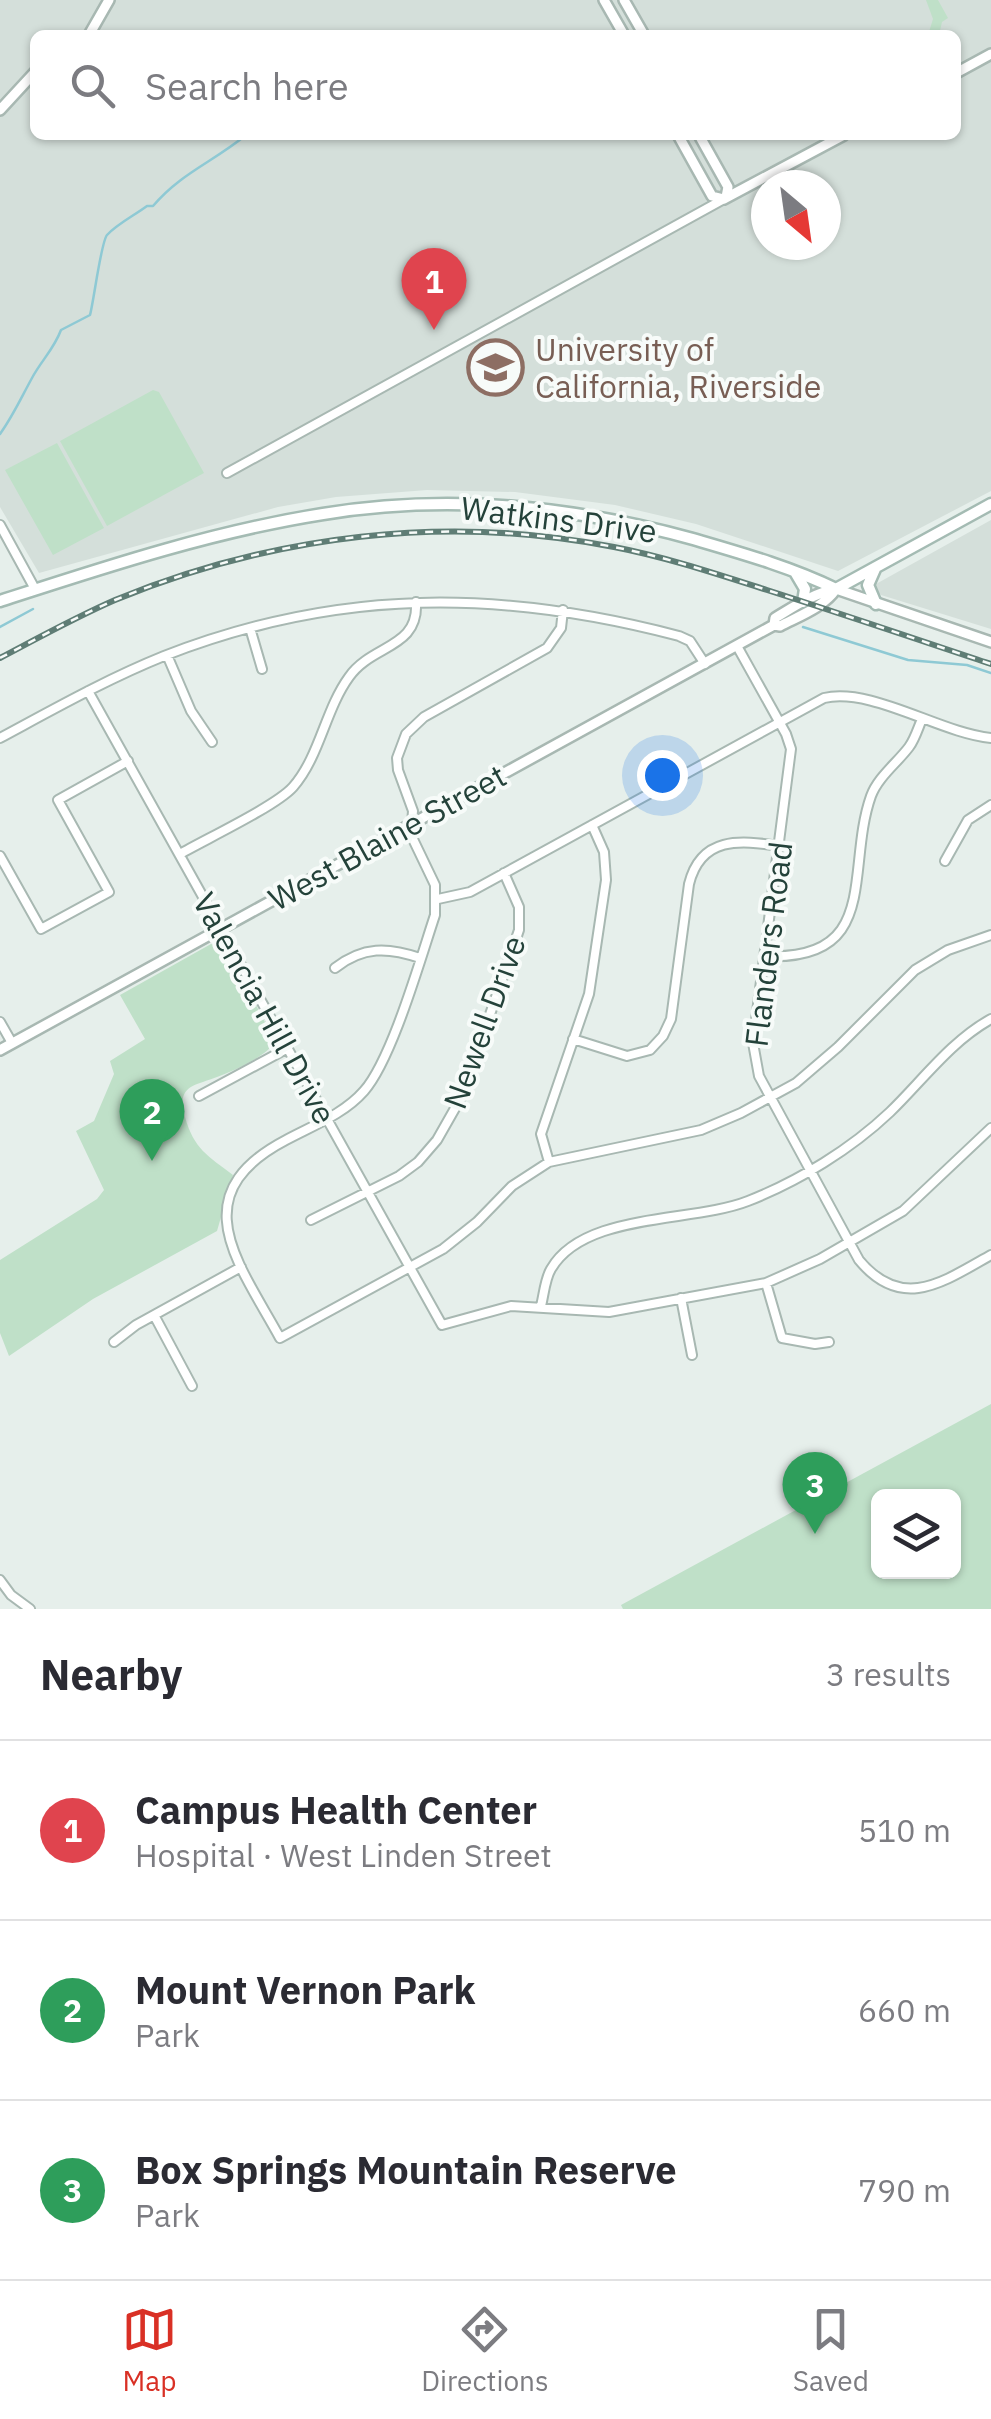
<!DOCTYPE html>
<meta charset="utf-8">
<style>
:root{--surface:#fff;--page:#f2f2f3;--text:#2b2b33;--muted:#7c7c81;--line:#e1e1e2;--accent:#d93025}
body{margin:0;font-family:"IBM Plex Sans",sans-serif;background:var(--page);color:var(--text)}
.controls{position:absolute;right:30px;bottom:30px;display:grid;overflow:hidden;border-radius:15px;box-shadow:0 2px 8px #0004}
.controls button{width:90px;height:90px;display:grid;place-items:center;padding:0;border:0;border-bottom:2px solid var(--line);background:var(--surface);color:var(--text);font:50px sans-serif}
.compass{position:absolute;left:751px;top:170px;width:90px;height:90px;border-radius:50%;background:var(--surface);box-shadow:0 2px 8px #0004;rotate:151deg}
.you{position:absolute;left:662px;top:775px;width:35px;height:35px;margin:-25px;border:8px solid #fff;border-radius:50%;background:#1a73e8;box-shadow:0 0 0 15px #1a73e833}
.badge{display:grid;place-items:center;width:65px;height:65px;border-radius:50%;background:var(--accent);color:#fff;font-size:32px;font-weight:700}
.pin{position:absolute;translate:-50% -82px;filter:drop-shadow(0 2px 5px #0008)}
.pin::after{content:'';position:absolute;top:52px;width:35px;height:30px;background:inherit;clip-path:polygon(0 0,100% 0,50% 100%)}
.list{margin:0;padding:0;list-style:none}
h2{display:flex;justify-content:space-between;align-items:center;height:130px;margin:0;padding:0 40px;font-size:42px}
h2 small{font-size:32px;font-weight:400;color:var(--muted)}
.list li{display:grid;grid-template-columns:65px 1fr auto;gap:30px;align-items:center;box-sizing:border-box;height:180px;padding:0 40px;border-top:2px solid var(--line)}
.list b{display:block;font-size:38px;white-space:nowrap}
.list p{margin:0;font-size:32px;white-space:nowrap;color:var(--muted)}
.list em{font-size:32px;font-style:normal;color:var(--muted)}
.icon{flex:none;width:55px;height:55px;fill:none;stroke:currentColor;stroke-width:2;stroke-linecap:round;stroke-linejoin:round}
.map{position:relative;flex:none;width:991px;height:1609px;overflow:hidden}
.search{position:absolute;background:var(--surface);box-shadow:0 2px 8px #0004;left:30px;right:30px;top:30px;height:110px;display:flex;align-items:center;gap:25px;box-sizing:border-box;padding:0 35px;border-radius:15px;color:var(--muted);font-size:38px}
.sheet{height:670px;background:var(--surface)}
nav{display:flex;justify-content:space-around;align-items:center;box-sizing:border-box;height:140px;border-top:2px solid var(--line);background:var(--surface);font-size:28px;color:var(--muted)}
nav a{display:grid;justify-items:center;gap:5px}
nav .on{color:var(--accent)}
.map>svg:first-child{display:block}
.built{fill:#d4dfda;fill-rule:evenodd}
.green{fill:#bfe0c8;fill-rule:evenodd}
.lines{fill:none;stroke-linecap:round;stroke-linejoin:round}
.stream{stroke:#8ec9d4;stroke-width:2.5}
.minor-casing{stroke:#a8b8b2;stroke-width:12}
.tertiary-casing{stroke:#a8b8b2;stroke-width:14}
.secondary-casing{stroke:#a4bbb3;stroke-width:15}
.minor{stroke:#fff;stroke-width:8}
.tertiary{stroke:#fff;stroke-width:9}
.secondary{stroke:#fff;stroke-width:10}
.rail-casing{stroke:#5f7d75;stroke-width:6}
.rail{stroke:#f7fbf9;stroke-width:2.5;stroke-dasharray:8;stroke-linecap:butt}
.labels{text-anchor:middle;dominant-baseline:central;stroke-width:8;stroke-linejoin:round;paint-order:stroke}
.education-label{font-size:32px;fill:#785e54;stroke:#f7fbf9;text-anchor:start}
.street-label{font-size:32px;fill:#24423a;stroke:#f7fbf9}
</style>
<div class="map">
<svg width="991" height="1609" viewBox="0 0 991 1609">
<rect width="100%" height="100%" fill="#e6efeb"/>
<path class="built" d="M 0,0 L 991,0 L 991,491 L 838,571 L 696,524 L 615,505 L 515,492 L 427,490 L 336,497 L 278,507 L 39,573 L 0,507 ZM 35,35 L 956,35 L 956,135 L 35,135 ZM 766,185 L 826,185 L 826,245 L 766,245 Z
M 991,520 L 991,629 L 881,595 L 875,590 L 876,584 Z"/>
<path class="green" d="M 926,0 L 938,0 L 948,18 L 942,22 L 939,35 L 928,35 L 933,19 Z
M 153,390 L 159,392 L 204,473 L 107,526 L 60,441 Z
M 57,443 L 104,528 L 53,555 L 5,470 Z
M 211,944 L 225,947 L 275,1041 C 268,1056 233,1071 217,1077 C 194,1086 176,1085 185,1117 C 194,1149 208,1156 233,1175 L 217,1231 L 93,1299 L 9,1356 L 0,1333 L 0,1260 L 97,1199 L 104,1190 L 76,1131 L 94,1121 L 114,1074 L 110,1061 L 145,1039 L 120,995 Z
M 991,1404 L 991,1609 L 623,1609 L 621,1605 ZM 878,1496 L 954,1496 L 954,1572 L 878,1572 Z"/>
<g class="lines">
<path class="stream" d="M 0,434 C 13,416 21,398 32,378 C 41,361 54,349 61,330 L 90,315 C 94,300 101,242 107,235 C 117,224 135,215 147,206 L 153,206 C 181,173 213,162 246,135
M 0,627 L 33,609
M 803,627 L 908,660 L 967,665 L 991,673"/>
<defs>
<path id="minor" d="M 227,473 L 724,199
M 0,525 L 35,589
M 563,610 L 561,628 L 547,648 L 424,717 L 406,734 L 397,758 L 398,770 L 413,811 L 411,835 L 435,885 L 435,915 C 420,960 392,1059 364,1091 C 344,1114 312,1126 286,1140 C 181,1195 239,1263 280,1338 L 443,1249 L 477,1222 L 512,1186 L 549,1162 L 701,1130 L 741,1113 L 796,1083 L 838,1047 L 915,970 L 948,950 L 991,935
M 250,628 L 262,669
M 737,646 L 786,734 L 791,749 L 753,1043 L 759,1076 L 859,1260 C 902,1312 943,1282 991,1255
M 167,655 L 191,711 L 212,742
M 88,691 L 442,1325 L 511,1306 L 609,1312 L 766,1283 L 820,1259 L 903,1211 L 991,1128
M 0,738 C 54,709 107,679 164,656 C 338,588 500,589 679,636 L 690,641 L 705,664
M 180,854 C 206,839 276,806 293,787 C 320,756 325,710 349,677 C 372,644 419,649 416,602
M 0,856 L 41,929 L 109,892 L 58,800 L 128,761
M 945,861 L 968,820 L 991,805
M 438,899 L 470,892 L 824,698 C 872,687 940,733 991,738
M 764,956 C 882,962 845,869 871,796 C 878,777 897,763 909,747 C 915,739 918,728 922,719
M 335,968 C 363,946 388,947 420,958
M 0,1022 L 12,1043
M 573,1039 L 627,1056 L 650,1050 L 663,1036 L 671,1019 L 689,884 C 701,836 740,840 779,846
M 199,1096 L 288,1048
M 549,1162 L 541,1134 L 589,994 L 606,880 L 604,852 L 592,825
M 311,1220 L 399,1176 L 418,1162 L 437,1140 L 462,1096 L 519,930 L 519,907 L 504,873
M 766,1283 L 782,1338 L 815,1344 L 829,1342
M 681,1298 L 692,1355
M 541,1306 C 544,1294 545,1279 551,1269 C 584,1212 692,1223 748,1201 C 799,1181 851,1149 890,1112 C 922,1081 951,1041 991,1019
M 154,1315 L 192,1386
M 114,1342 L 136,1325 L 241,1267
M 0,1580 L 11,1595 L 30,1609"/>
<path id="tertiary" d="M 604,0 L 624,35
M 624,0 L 644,35
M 89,35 L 109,0
M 956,73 L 991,54
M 0,110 L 35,72
M 678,135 L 712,196 L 724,199
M 699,135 L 728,187 L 726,197
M 724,199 L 844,135
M 836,589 L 991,642
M 774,625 L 775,618 C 795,606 814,593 836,589
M 0,1050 L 774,625 L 780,626 C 799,616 824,607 836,589"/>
<path id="secondary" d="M 875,569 L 868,585 L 876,604
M 795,572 L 805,589 L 803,602
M 0,601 C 105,567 214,531 323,514 C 446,494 573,506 693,539 C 741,553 791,567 836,589 L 991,504"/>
</defs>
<use href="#minor" class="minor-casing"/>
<use href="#tertiary" class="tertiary-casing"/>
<use href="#secondary" class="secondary-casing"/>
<use href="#minor" class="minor"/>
<use href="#tertiary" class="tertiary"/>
<use href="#secondary" class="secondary"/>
<defs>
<path id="rail" d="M 0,658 C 38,638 76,617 115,600 C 273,535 446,514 614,547 C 666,557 717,574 767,590 C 842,614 916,639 991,664"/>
</defs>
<use href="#rail" class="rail-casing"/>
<use href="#rail" class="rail"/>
</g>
<defs>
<symbol id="university-ring" viewBox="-11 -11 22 22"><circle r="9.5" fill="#f7fbf9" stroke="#8d6e63" stroke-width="1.5"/><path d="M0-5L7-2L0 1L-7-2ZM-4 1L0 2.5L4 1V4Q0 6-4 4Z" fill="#8d6e63"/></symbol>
</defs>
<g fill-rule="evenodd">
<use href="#university-ring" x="464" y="336" width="63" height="63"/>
</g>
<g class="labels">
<g class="education-label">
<text x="535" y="349">University of<tspan x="535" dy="37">California, Riverside</tspan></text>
</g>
<g class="street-label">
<text transform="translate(559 519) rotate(7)">Watkins Drive</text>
<text transform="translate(387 837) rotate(-29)">West Blaine Street</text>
<text transform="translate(768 944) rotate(-83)">Flanders Road</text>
<text transform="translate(265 1008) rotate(61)">Valencia Hill Drive</text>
<text transform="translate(484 1022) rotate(-70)">Newell Drive</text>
</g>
</g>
</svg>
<div class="controls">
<button><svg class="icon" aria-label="layers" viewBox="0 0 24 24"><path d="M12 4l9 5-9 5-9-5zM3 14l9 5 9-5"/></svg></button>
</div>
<svg class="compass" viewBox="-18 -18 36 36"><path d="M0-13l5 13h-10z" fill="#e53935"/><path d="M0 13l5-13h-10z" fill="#7c7c81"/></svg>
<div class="you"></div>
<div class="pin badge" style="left:434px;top:330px;background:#e0444e">1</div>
<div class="pin badge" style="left:152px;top:1161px;background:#2e9e5b">2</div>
<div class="pin badge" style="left:815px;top:1534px;background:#2e9e5b">3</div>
<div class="search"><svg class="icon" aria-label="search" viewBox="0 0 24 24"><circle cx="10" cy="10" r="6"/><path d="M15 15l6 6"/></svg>Search here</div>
</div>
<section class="sheet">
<h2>Nearby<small>3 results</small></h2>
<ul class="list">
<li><span class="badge" style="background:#e0444e">1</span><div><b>Campus Health Center</b><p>Hospital · West Linden Street</p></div><em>510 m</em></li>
<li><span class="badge" style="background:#2e9e5b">2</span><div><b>Mount Vernon Park</b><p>Park</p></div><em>660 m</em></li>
<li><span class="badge" style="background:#2e9e5b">3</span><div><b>Box Springs Mountain Reserve</b><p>Park</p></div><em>790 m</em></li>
</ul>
</section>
<nav>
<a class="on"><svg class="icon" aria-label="map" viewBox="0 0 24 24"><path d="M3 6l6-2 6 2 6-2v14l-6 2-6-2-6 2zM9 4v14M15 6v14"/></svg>Map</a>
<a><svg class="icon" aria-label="directions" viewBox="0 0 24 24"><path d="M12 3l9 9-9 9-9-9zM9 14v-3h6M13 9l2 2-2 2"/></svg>Directions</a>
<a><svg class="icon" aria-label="saved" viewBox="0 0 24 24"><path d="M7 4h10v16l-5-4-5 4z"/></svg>Saved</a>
</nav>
